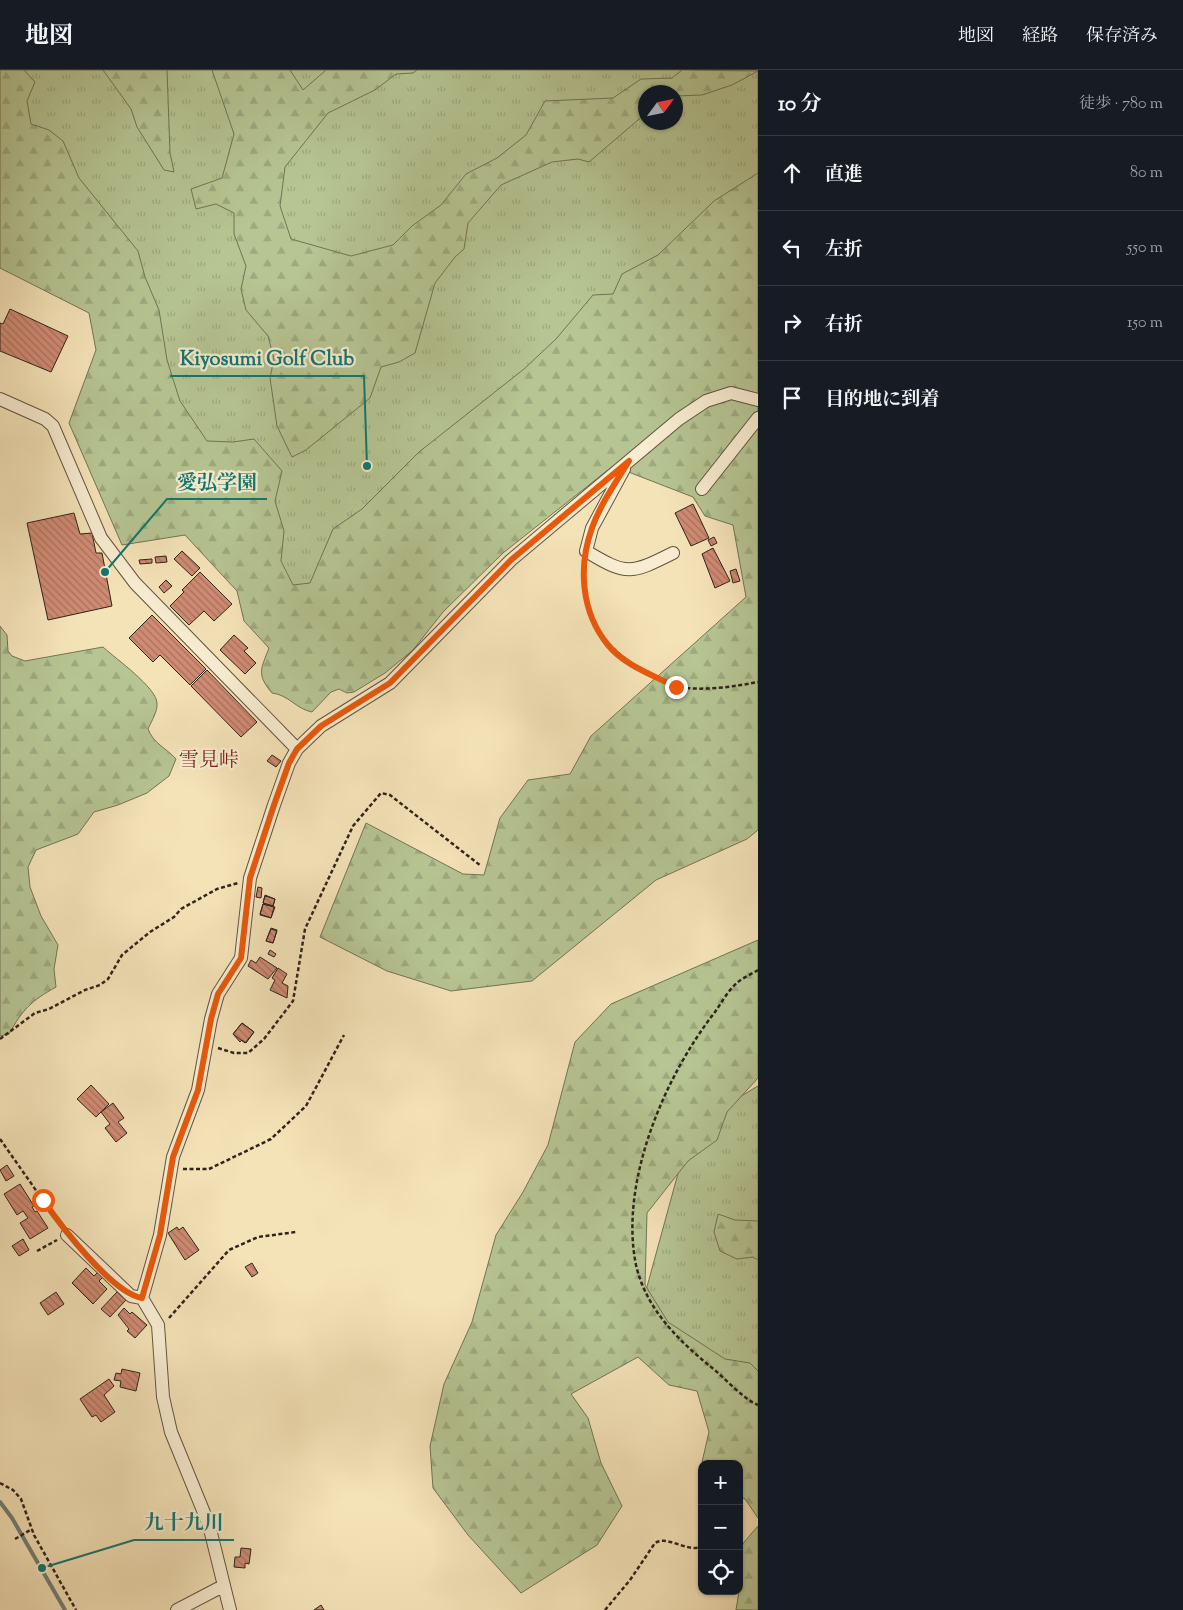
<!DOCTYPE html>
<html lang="ja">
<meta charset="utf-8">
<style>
:root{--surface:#171b24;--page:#20242c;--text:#f1f3f6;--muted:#9ea1a6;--line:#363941}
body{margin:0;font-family:"Sorts Mill Goudy","Noto Serif JP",serif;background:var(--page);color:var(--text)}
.controls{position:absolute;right:15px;bottom:15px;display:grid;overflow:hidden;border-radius:10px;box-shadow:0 1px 4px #0004}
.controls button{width:45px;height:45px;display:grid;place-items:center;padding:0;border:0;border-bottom:1px solid var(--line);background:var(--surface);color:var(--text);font:25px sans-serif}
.compass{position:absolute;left:638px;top:15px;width:45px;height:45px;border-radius:50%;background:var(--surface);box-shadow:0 1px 4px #0004;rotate:57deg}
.stop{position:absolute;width:15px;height:15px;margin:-11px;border:4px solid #ea580c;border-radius:50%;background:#fff}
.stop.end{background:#ea580c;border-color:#fff;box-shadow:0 1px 5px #0008}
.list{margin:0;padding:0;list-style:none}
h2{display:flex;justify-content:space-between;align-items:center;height:65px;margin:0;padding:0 20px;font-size:21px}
h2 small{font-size:16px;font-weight:400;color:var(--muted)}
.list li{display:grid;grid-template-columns:32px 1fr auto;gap:15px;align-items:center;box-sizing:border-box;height:75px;padding:0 20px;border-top:1px solid var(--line)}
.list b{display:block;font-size:19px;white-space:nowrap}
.list em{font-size:16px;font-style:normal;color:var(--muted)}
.icon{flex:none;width:28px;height:28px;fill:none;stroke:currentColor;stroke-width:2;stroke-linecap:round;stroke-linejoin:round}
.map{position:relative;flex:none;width:758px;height:1540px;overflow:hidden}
header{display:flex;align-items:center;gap:30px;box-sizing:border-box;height:70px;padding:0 25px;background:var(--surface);border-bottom:1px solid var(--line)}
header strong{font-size:24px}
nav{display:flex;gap:28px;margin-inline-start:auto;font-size:18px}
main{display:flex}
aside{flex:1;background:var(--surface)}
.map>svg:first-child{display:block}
.grass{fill:url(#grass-tufts);stroke:#727456;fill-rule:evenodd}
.forest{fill:url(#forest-firs);stroke:#727456}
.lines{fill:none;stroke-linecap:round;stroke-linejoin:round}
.stream{stroke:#718077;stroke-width:4}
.building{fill:url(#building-back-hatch);stroke:#2e2419}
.minor-casing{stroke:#605441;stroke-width:14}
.path{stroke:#2e2419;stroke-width:2.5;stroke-dasharray:4 2.5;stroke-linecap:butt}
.minor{stroke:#f8edd1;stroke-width:12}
.route{stroke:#ea580c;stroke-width:6}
.labels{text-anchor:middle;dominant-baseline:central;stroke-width:4.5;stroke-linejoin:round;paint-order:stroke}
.neighbourhood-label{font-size:20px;fill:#7a1f14;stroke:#f8edd1}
.leader{fill:none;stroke:#0f766e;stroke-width:2}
.callout-dot{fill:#0f766e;stroke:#f8edd1;stroke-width:2}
.callout-label{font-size:20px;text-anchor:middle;font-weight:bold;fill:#0f766e;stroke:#f8edd1;stroke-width:4.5;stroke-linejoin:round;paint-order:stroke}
</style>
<header>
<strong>地図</strong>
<nav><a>地図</a><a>経路</a><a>保存済み</a></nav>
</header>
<main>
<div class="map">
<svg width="758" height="1540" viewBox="0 0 758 1540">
<defs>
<pattern id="grass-tufts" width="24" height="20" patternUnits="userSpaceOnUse" patternTransform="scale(1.25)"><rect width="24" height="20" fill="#b6c593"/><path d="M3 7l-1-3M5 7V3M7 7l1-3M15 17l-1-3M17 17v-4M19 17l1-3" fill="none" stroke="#9da97e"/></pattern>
<pattern id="forest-firs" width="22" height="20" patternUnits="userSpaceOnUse" patternTransform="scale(1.25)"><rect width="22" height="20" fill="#b6c593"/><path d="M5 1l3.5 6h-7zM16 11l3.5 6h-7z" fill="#9da97e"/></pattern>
<pattern id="building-back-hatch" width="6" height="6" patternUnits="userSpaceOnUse" patternTransform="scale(1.25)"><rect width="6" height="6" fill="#d08b74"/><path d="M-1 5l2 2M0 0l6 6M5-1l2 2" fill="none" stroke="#a9715e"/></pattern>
</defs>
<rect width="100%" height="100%" fill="#f5e3b8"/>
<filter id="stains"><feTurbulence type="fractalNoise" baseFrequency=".004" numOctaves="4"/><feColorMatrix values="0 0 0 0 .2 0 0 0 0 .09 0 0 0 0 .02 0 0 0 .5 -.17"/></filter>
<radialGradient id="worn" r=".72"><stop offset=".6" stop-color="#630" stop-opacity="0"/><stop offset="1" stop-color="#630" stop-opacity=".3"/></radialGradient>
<path class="grass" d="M 0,0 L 758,0 L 758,205 L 308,558 L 0,16 ZM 646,22 L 676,22 L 676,52 L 646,52 Z
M 758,1016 L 758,1431 L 645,1224 L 691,1056 Z"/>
<path class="forest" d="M 0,0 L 24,0 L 35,12 L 27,31 L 31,54 L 49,60 L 63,71 L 79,108 L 138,181 L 145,207 L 159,240 L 167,290 L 180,331 L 207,371 L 233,372 L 254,369 L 282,401 L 275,431 L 284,461 L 281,491 L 293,515 L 310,513 L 333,459 L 362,439 L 419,382 L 524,299 L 556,269 L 593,225 L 613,224 L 622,204 L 658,185 L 714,131 L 758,103 L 758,760 L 747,769 L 656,810 L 532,911 L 451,921 L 387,901 L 320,867 L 366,753 L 463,804 L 484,805 L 500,748 L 528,710 L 570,704 L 591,666 L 746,527 L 733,455 L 705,446 L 693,427 L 613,396 L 503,483 L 443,542 L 413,580 L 385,603 L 354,622 L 347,623 L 339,619 L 331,622 L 312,642 C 296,639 289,625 272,623 C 256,604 261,599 269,578 L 244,551 L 237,521 L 185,465 L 122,475 L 69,353 L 96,280 L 89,243 L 0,198 Z
M 103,0 L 167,0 L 170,83 L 174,102 L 164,100 L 137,57 L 131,39 Z
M 212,0 L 290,0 L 303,20 L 326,0 L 417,0 L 413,3 L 396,4 L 375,20 L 328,43 L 285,97 L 280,136 L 291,169 L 351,186 L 393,175 L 412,156 L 441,135 L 466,104 L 497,88 L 526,65 L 545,31 L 613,28 L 641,9 L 672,8 L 682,0 L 758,1 L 732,15 L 702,25 L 676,26 L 676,22 L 646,22 L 645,44 L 589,92 L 578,89 L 552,92 L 501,115 L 468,153 L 464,179 L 455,187 L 435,213 L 415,283 L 399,292 L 381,297 L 370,328 L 306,380 L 292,387 L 277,356 L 270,308 L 274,289 L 268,266 L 246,240 L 241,219 L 246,196 L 234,164 L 234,143 L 216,134 L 196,139 L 191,119 L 222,108 L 234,64 Z
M 0,556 L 7,565 L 8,581 L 12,586 L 25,591 L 103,577 C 116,589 156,617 157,633 C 158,641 151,652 148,659 C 153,673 166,678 176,689 L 169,706 L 147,723 L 118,735 L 94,742 L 78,764 L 36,780 L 28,797 L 30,817 L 41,846 L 58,875 L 54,899 L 56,917 C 31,931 23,939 9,964 L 0,966 Z
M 758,870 L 758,1008 L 727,1042 L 717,1070 L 688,1091 L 647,1143 L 645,1215 L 668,1252 L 725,1289 L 750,1293 L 758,1301 L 758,1448 L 745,1429 L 739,1426 L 739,1394 L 702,1392 L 709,1362 L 697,1321 L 669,1315 L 638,1287 L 571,1324 L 588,1348 L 601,1393 L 622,1436 L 597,1475 L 521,1523 L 468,1465 L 433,1418 L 430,1376 L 444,1314 L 472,1252 L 496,1165 L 523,1122 L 548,1075 L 575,972 L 611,934 Z
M 718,1144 L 735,1150 L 758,1151 L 758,1190 L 753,1187 L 737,1189 L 720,1181 L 714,1162 Z
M 758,1456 L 758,1540 L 736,1540 L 739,1521 L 739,1478 Z"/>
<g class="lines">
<path class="stream" d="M 0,1432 L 12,1448 L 65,1540"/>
</g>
<path class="building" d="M 10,239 L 68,266 L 51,302 L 0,281 L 0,253 L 3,254 Z
M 693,434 L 709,468 L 691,476 L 675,443 Z
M 74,443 L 80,464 L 92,463 L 96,483 L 102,483 L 112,536 L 48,550 L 27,453 Z
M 714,467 L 717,473 L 711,476 L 708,470 Z
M 713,478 L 730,511 L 715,518 L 702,484 Z
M 182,481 L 200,498 L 192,506 L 174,489 Z
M 166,486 L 167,492 L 156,493 L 155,487 Z
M 152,489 L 152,493 L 140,494 L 139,490 Z
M 736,499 L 740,511 L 733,513 L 730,501 Z
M 200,502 L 232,534 L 214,551 L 204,541 L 189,555 L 170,536 L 184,522 L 182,520 Z
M 166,510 L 172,516 L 164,523 L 159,517 Z
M 152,545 L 206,599 L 190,615 L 160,585 L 153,592 L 129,568 Z
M 234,565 L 248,578 L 244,581 L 256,593 L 245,604 L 220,580 Z
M 207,600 L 257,652 L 241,667 L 191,616 Z
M 272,685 L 281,691 L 276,697 L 267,691 Z
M 258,817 L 262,818 L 261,828 L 256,827 Z
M 265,825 L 275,829 L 273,836 L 263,833 Z
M 265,826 L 275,829 L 273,836 L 263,833 Z
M 263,834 L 275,837 L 271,848 L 260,844 Z
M 263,834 L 274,837 L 271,848 L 260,845 Z
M 271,858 L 277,860 L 273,873 L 266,871 Z
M 271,859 L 277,861 L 273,873 L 266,871 Z
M 270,880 L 276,884 L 274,887 L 268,884 Z
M 260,887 L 277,898 L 268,909 L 248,896 L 251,890 L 256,893 Z
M 278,898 L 287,904 L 282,913 L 288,916 L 287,928 L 270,920 L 275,910 L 272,908 Z
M 242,953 L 254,962 L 245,973 L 233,964 Z
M 242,953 L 254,962 L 246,973 L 242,970 L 240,972 L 233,964 Z
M 91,1015 L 109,1034 L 96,1047 L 77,1029 Z
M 113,1033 L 124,1048 L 118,1052 L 127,1063 L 116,1072 L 105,1058 L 110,1054 L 101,1042 Z
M 7,1095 L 14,1106 L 6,1111 L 0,1100 Z
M 20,1114 L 34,1136 L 32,1137 L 35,1142 L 37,1141 L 48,1158 L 30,1169 L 20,1153 L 28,1148 L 23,1141 L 17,1145 L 4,1124 Z
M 177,1157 L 179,1160 L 183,1157 L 199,1180 L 185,1190 L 168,1163 Z
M 23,1169 L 29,1180 L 19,1186 L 12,1176 Z
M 252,1193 L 258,1203 L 252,1207 L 245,1197 Z
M 86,1198 L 94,1206 L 98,1202 L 103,1207 L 99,1211 L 107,1219 L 93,1234 L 72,1213 Z
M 56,1222 L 64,1234 L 48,1245 L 40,1233 Z
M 117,1222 L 126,1230 L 110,1247 L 101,1239 Z
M 124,1238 L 130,1244 L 132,1242 L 147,1255 L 135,1268 L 127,1261 L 129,1259 L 118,1245 Z
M 122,1299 L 140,1303 L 136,1321 L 120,1317 L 121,1311 L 114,1310 L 116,1303 L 121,1304 Z
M 109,1309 L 114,1316 L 104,1325 L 115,1342 L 101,1352 L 96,1345 L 92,1347 L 80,1329 Z
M 241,1478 L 251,1479 L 249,1494 L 245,1493 L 245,1498 L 234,1497 L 235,1487 L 240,1487 Z
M 321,1535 L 324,1540 L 314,1540 Z"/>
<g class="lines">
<defs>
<path id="minor" d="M 0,329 L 45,349 L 53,356 L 101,468 L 135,513 L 297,679
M 624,399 L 592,458 L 586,481 C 627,506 631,504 673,483
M 702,419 L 758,348
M 67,1165 L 131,1226 L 142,1228
M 177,1540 L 223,1516
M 230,1540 L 209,1455 L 171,1362 L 163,1327 L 158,1255 L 142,1228 L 160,1165 L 173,1087 L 198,1020 L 211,949 L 218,924 L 241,888 L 250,808 L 274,735 L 289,693 L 297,679 L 321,656 L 390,613 L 511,490 L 679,349 L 706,331 L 731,323 L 758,330"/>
</defs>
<use href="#minor" class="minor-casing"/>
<path class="path" d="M 585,495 C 580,547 605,582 651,604 C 659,608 669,616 678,617 C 704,621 732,617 758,612
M 758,900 C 752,904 744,907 738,912 C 729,919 722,932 715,942 C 665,1006 619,1112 636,1195 C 646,1239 678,1270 711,1297 C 724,1307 743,1329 758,1335
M 0,969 L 35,943 L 49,939 L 85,920 L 100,915 L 108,909 L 122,885 L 150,862 L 174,847 L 181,839 L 217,819 L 238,813
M 218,978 L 234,983 L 248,983 L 264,969 L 293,931 L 305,859 L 353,756 L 381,723 L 390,725 L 481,796
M 0,1069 L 61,1156
M 183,1099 L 209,1099 L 271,1069 L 306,1036 L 344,965
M 37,1181 L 57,1170
M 169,1248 L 229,1180 L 258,1167 L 296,1162
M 0,1413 L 13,1420 L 21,1429 L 34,1465 L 76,1540
M 15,1469 L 32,1459
M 605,1540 L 630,1510 L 655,1473 C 668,1465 685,1482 702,1477"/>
<use href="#minor" class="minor"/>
</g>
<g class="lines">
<path class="route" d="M 43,1130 C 61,1156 112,1223 142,1228 L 160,1165 L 173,1087 L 198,1020 L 211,949 L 218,924 L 241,888 L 250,808 L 274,735 L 289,693 L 297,679 L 321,656 L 390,613 L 511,490 L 629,391 C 616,412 600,435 592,458 C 578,497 581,542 608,575 C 624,595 653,605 676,617"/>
</g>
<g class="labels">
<g class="neighbourhood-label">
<text x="209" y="691">雪見峠</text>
</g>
</g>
<path class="leader" d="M367 396L364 306H170M105 502L167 429H267M42 1498L134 1470H234"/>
<g class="callout-dot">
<circle cx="367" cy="396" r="5"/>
<circle cx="105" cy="502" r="5"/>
<circle cx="42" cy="1498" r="5"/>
</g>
<g class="callout-label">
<text x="267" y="295">Kiyosumi Golf Club</text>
<text x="217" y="419">愛弘学園</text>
<text x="184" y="1459">九十九川</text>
</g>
<rect width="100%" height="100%" filter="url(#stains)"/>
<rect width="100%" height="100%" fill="url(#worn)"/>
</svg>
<div class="controls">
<button>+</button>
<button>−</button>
<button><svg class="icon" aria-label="locate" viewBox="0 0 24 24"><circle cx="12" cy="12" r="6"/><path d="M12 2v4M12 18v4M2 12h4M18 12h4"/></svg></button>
</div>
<svg class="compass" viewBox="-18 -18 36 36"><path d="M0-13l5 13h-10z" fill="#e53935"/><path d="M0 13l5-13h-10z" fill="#9ea1a6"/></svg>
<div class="stop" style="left:43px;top:1130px"></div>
<div class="stop end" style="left:676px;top:617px"></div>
</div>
<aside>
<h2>10 分<small>徒歩 · 780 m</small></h2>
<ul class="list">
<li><svg class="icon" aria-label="ahead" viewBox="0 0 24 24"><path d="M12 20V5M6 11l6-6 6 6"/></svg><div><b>直進</b></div><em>80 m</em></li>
<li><svg class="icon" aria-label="left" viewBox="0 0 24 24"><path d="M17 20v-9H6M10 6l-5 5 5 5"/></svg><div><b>左折</b></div><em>550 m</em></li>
<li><svg class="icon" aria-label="right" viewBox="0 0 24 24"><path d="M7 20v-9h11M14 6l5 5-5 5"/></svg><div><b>右折</b></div><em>150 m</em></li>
<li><svg class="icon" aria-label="arrive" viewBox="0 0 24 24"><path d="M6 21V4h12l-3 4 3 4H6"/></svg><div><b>目的地に到着</b></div></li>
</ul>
</aside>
</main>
